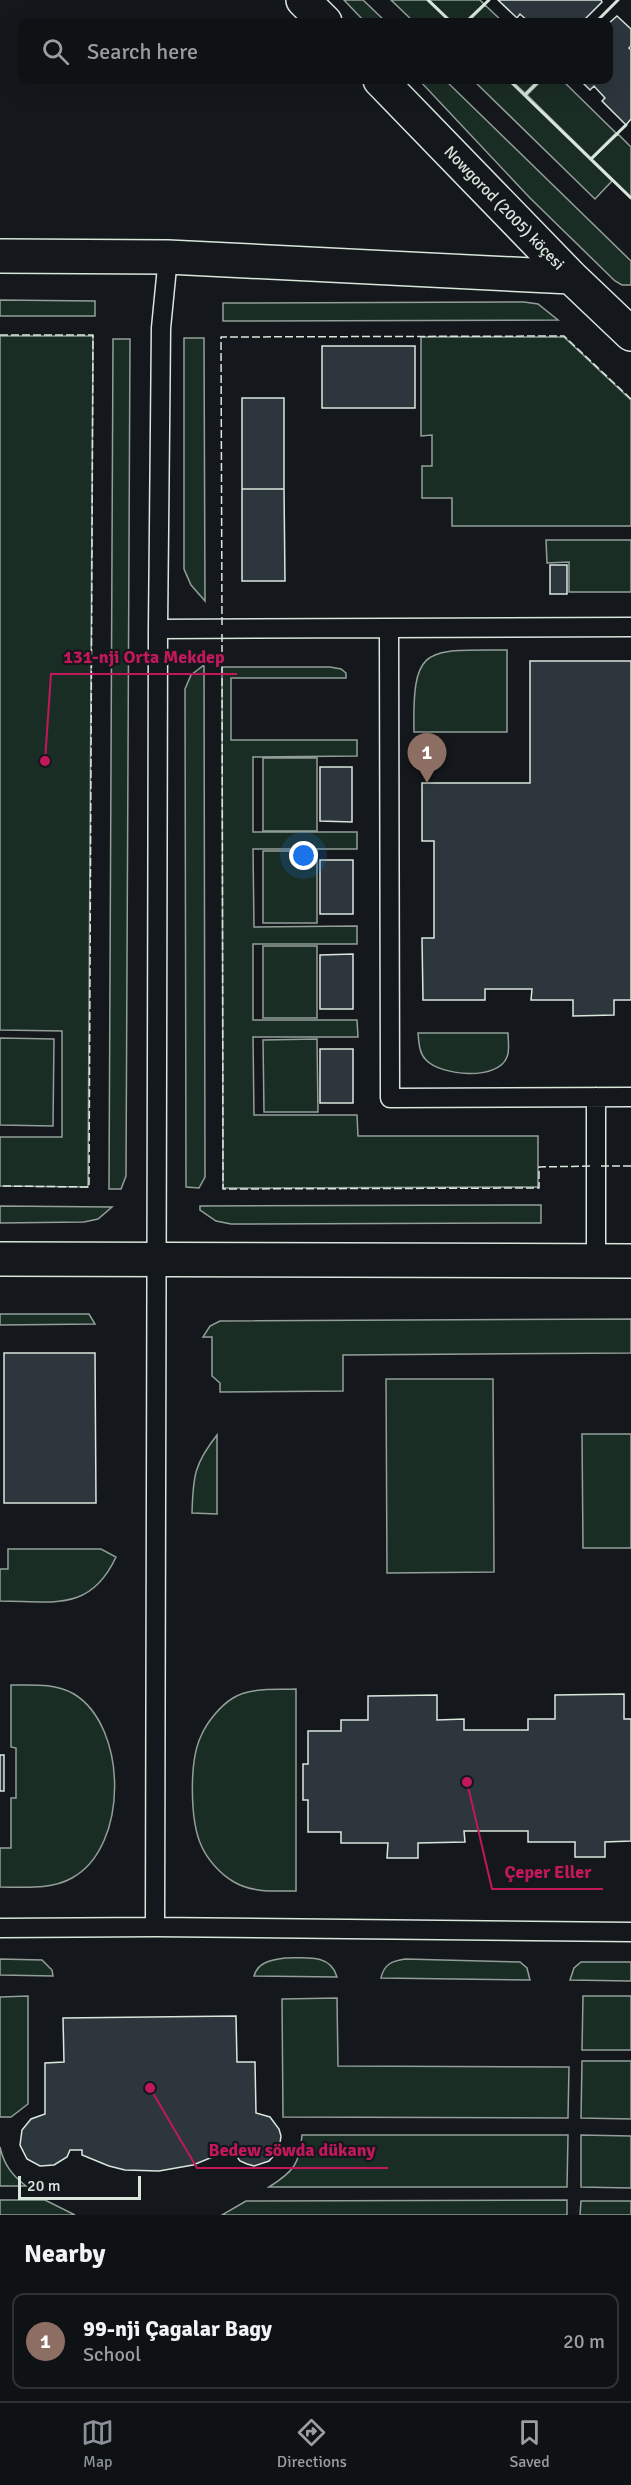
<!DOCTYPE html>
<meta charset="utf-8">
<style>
:root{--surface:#0f1215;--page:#181b1e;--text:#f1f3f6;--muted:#9b9ea0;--line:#2f3234;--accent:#8c9099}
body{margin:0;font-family:Signika,sans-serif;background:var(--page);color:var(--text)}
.scale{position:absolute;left:18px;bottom:15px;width:123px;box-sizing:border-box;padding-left:6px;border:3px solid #d8e6dc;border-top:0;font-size:16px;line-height:21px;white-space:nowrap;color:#d8e6dc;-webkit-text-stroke:4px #14181c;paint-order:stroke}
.you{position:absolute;left:304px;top:856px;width:21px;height:21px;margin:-15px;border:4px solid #fff;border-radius:50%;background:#1a73e8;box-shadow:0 0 0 9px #1a73e833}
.badge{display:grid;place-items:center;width:39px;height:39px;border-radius:50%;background:var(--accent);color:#fff;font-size:20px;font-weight:700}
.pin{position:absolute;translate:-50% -50px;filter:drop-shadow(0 2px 3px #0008)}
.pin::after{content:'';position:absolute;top:32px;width:21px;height:18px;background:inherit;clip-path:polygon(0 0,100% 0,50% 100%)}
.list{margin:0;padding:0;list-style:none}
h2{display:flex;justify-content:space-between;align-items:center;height:78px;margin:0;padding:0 24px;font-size:26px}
h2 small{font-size:20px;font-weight:400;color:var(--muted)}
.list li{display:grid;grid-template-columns:39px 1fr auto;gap:18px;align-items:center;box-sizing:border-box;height:96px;margin:0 12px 12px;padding:0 12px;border:2px solid var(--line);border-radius:12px}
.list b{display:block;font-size:22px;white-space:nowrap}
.list p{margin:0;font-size:20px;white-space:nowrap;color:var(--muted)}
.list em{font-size:20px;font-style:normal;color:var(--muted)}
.icon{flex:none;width:33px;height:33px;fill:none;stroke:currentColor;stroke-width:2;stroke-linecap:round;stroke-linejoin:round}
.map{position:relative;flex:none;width:631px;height:2215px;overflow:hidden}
.search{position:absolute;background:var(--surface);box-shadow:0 6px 24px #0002;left:18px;right:18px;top:18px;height:66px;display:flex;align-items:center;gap:15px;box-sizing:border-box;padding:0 21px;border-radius:12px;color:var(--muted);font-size:22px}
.sheet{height:186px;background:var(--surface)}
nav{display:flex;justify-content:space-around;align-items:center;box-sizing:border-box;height:84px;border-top:2px solid var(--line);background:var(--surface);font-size:16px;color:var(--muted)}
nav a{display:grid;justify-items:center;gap:3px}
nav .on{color:var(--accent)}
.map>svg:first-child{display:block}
.green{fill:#1a2d24;stroke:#939e99;stroke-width:1.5}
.building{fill:#2c363c;stroke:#d8e6dc;stroke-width:1.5}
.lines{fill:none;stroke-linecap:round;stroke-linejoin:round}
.service-casing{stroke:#d8e6dc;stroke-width:21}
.minor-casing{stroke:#d8e6dc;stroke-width:36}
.service{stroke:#14181c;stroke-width:18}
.minor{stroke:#14181c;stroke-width:33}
.fence{stroke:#d8e6dc;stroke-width:1.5;stroke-dasharray:8 3;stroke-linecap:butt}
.wall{stroke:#d8e6dc;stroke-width:3}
.labels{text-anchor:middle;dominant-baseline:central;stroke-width:4.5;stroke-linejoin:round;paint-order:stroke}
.street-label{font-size:16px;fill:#d8e6dc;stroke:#14181c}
.leader{fill:none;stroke:#c2185b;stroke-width:2}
.callout-dot{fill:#c2185b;stroke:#14181c;stroke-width:2}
.callout-label{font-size:18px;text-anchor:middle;font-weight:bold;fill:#c2185b;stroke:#14181c;stroke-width:4.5;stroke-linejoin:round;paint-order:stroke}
</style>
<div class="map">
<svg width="631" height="2215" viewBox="0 0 631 2215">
<rect width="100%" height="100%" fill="#14181c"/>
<path class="green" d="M 344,0 L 363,0 L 386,22 L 365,22 Z
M 391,0 L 427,0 L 450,22 L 414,22 Z
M 429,0 L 480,0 L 484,4 L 465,22 L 452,22 Z
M 485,5 L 503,22 L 468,22 Z
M 419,80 L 445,80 L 631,261 L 631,285 L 622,285 L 615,281 L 530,198 Z
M 473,80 L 508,80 L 612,181 L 595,199 Z
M 511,80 L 538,80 L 525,93 Z
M 542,80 L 562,80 L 616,133 L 591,158 L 527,95 Z
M 618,134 L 631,147 L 631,197 L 592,159 Z
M 0,300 L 95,301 L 95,316 L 0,316 Z
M 524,302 L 538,304 L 558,320 L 223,321 L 223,303 Z
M 0,336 L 93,336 L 88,1187 L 0,1186 L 0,1137 L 62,1137 L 62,1031 L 0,1030 Z
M 421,337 L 564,337 L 631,400 L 631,526 L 452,526 L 452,498 L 422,498 L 422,466 L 432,466 L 432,435 L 421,436 Z
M 184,338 L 204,338 L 205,601 L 191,585 L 184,569 Z
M 113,339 L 130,339 L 126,1176 L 121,1189 L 109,1189 Z
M 546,540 L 631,540 L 631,592 L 569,592 L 569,562 L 547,563 Z
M 507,650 L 507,732 L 414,732 C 412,642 427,651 507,650 Z
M 204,665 L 205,1177 L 199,1188 L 186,1187 L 185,689 L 191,675 Z
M 222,667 L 330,667 L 341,669 L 346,673 L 346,678 L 231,678 L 231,740 L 357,740 L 357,756 L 253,757 L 253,832 L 357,832 L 357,849 L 253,849 L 254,927 L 357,926 L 357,944 L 253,944 L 253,1020 L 357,1020 L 358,1037 L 253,1037 L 254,1115 L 357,1115 L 358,1136 L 538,1136 L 538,1187 L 223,1188 Z
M 263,758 L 317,758 L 317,831 L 263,831 Z
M 263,851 L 317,851 L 317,923 L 263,923 Z
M 263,946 L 317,946 L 317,1018 L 263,1018 Z
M 418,1033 L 508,1033 C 508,1040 510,1050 507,1057 C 498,1081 441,1076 426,1060 C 419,1053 419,1043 418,1033 Z
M 0,1038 L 54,1039 L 53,1126 L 0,1125 Z
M 317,1039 L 318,1112 L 264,1112 L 263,1040 Z
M 541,1205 L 541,1223 L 231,1224 L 216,1221 L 200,1210 L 200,1206 Z
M 0,1206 L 112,1207 L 98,1219 L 84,1222 L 0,1223 Z
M 0,1314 L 89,1314 L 95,1324 L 0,1325 Z
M 631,1319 L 631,1353 L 343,1355 L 343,1391 L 220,1392 L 220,1383 L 212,1376 L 212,1337 L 203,1337 L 210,1326 L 220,1321 Z
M 386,1379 L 493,1379 L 494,1572 L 387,1573 Z
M 582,1434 L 631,1434 L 631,1548 L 583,1548 Z
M 217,1435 L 217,1514 L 192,1513 C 193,1477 194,1464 217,1435 Z
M 8,1549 L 101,1549 L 116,1557 C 90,1613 52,1601 0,1601 L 0,1569 L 8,1569 Z
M 11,1685 C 32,1685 55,1683 74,1694 C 128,1727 129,1847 72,1878 C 51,1890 24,1887 0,1887 L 0,1848 L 11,1848 L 11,1798 L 16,1798 L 16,1748 L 11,1747 Z
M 296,1689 L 296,1891 C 275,1891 253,1893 234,1882 C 220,1874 207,1859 201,1845 C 190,1820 189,1761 201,1736 C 207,1722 220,1706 233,1698 C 251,1687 275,1690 296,1689 Z
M 285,1958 C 304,1958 331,1953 337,1977 L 254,1976 C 258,1962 271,1960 285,1958 Z
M 0,1959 L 42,1960 L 52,1970 L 53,1976 L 0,1975 Z
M 405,1959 L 520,1962 L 527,1968 L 530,1980 L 381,1978 C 384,1964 392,1961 405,1959 Z
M 581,1962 L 631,1962 L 631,1981 L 570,1980 L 574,1968 Z
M 28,1996 L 28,2104 L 11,2117 L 0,2117 L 0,1997 Z
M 583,1996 L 631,1996 L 631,2050 L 582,2050 Z
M 337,1998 L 338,2066 L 569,2067 L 568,2118 L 283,2117 L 282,1999 Z
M 582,2061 L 631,2061 L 631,2119 L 581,2118 Z
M 302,2135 L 568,2135 L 567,2187 L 269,2187 C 293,2172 300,2164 302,2135 Z
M 581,2135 L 631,2136 L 631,2188 L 581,2187 Z
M 0,2147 C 4,2165 12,2175 26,2186 L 0,2186 Z
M 0,2200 L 45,2200 L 75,2215 L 0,2215 Z
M 567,2200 L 567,2215 L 222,2215 L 246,2201 Z
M 581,2201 L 631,2201 L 631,2215 L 580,2215 Z"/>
<path class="building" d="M 498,0 L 601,0 L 602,2 L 582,22 L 529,22 L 520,14 L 517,18 Z
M 617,16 L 631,29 L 631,46 L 629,48 L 631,50 L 631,119 L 626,125 L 602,101 L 605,98 L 594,86 L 590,90 L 580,80 L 608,80 L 608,24 Z
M 322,346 L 415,346 L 415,408 L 322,408 Z
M 242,398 L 284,398 L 284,489 L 242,489 Z
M 242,489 L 284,489 L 285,581 L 242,581 Z
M 550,565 L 567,565 L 567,594 L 550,594 Z
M 530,661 L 631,661 L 631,1000 L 614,1000 L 614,1015 L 573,1016 L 573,1000 L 531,1000 L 532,989 L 485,989 L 485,1000 L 423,1000 L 422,938 L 434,938 L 434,841 L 422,841 L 422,783 L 530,783 Z
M 320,767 L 352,767 L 352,822 L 320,821 Z
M 320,860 L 353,860 L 353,914 L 320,914 Z
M 353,954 L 353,1009 L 320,1009 L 320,955 Z
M 320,1049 L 353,1049 L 353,1103 L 320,1103 Z
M 4,1353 L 95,1353 L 96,1503 L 4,1503 Z
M 624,1694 L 624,1719 L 631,1719 L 631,1841 L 605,1842 L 605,1857 L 575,1857 L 575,1842 L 528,1842 L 528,1831 L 464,1831 L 465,1842 L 418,1843 L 418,1858 L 387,1858 L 388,1843 L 341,1843 L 341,1832 L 308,1832 L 308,1800 L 303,1800 L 303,1764 L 308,1764 L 308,1731 L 341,1731 L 341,1720 L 368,1720 L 368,1696 L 437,1695 L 437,1720 L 464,1719 L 464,1730 L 528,1730 L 528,1719 L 555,1719 L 555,1695 Z
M 0,1755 L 4,1755 L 4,1791 L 0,1791 Z
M 236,2016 L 237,2062 L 255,2062 L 256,2113 L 270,2117 L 279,2129 L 281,2136 L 279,2150 L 269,2161 L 254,2166 L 247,2164 L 240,2161 L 231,2149 L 220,2149 L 220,2154 L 193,2165 L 159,2171 L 125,2170 L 109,2166 L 82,2155 L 82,2150 L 70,2150 L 67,2157 L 54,2165 L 40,2166 L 27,2159 L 20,2145 L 22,2130 L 31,2119 L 45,2114 L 45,2063 L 64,2062 L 63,2018 Z"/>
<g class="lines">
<defs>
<path id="service" d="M 631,627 L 389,628 L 390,1098 L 631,1097
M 158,629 L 389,628
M 596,1261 L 596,1097
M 155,1927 L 158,629 L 161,328 L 168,257
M 0,1928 L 155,1927 L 631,1932"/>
<path id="minor" d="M 303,0 L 325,22
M 380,80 L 571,277 L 631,334
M 0,256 L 168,257 L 571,277
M 0,1259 L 631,1261"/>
</defs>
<use href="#service" class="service-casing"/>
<use href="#minor" class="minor-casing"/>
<use href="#service" class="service"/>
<use href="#minor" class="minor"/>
<path class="fence" d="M 0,335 L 93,335 L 89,1187 L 0,1186
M 222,625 L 221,337 L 564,336 L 631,399
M 222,634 L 223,1189 L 539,1188 L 539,1167 L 592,1166
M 601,1166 L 631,1166"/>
<path class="wall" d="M 428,0 L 451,22
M 466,22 L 489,0
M 596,22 L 618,0
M 509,80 L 631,198
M 525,95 L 540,80
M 591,159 L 626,125"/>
</g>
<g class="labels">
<g class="street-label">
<text transform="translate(504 208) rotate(46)">Nowgorod (2005) köçesi</text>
</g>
</g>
<path class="leader" d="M45 761L51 674H237M467 1782L492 1889H603M150 2088L197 2168H388"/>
<g class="callout-dot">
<circle cx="45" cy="761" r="6"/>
<circle cx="467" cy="1782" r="6"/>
<circle cx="150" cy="2088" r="6"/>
</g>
<g class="callout-label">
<text x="144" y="663">131-nji Orta Mekdep</text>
<text x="548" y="1878">Çeper Eller</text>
<text x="292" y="2156">Bedew söwda dükany</text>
</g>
</svg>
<div class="scale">20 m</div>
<div class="you"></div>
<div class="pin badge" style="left:427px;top:783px;background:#8d6e63">1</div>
<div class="search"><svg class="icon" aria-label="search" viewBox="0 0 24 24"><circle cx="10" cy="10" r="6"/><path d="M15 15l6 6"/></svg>Search here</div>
</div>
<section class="sheet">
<h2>Nearby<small></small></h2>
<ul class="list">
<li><span class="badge" style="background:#8d6e63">1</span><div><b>99-nji Çagalar Bagy</b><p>School</p></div><em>20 m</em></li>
</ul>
</section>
<nav>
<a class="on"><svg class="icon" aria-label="map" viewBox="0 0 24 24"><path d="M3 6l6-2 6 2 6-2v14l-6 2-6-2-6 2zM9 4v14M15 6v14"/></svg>Map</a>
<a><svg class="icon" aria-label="directions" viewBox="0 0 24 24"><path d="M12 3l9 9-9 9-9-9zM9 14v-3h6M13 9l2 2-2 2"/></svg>Directions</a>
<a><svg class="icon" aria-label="saved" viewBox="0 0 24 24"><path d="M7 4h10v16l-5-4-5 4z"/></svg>Saved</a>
</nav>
